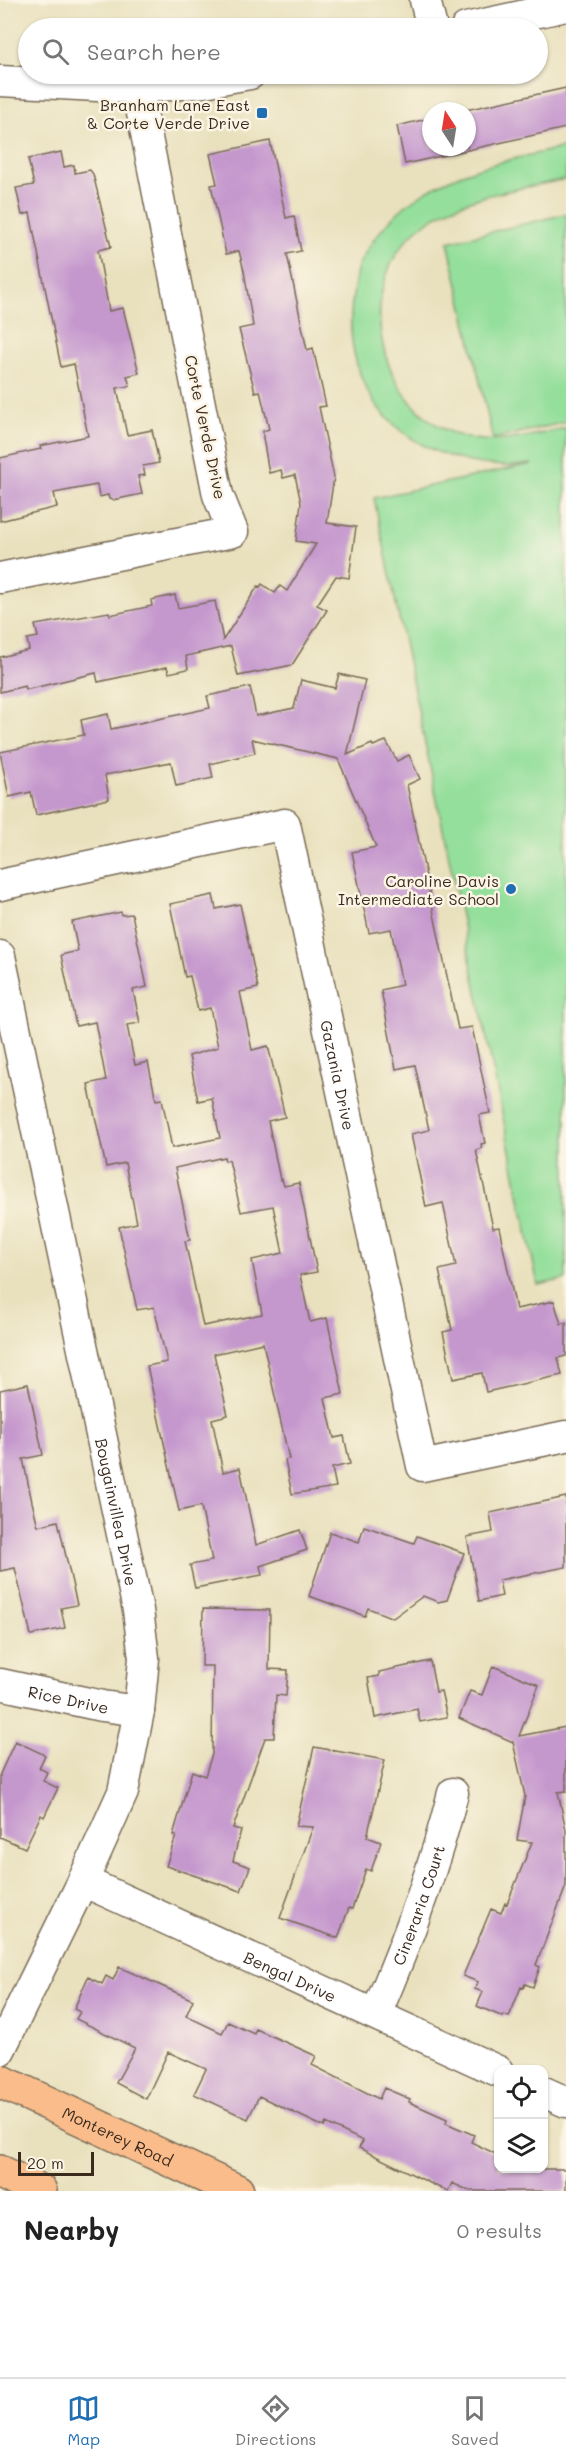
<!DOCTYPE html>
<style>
:root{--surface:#fff;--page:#f6f6f6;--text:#222;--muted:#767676;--line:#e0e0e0;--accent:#1f6fb2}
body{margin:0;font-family:Mali,sans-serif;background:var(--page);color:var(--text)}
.controls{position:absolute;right:18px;bottom:18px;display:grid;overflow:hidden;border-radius:12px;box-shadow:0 2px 4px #0004}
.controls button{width:54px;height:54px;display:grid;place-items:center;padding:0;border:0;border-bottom:2px solid var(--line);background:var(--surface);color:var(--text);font:30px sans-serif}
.compass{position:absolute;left:422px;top:102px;width:54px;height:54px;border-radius:50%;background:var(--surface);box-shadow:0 2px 4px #0004;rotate:348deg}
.scale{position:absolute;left:18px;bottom:15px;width:76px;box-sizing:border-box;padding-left:6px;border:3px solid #3b2a1e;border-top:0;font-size:16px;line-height:21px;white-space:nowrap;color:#3b2a1e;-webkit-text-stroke:4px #fcf5e5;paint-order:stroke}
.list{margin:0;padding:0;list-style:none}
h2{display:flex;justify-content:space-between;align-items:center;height:78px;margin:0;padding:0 24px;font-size:26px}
h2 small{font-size:20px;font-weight:400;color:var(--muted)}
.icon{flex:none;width:33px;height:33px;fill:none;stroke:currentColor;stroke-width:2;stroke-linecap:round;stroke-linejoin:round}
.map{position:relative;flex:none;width:566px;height:2191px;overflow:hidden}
.search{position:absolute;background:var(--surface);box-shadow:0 2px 4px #0004;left:18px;right:18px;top:18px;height:66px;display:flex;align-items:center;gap:15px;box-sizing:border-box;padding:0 21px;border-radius:33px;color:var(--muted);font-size:22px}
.sheet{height:186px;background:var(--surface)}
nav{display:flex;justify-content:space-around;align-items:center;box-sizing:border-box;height:84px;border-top:2px solid var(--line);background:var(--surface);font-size:16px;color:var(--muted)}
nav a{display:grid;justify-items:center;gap:3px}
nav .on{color:var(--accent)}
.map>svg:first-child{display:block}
.green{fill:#94df9b;stroke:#68845c;stroke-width:1.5}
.building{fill:#c497cd;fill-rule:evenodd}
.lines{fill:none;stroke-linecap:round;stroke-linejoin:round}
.minor-casing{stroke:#786a56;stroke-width:33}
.major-casing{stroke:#786a56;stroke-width:36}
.minor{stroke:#fff;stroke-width:30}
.major{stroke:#f9bc8a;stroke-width:33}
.poi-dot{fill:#1f6fb2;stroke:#fcf5e5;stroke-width:2}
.labels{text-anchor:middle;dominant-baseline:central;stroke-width:5;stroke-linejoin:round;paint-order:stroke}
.poi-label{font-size:16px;fill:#3b2a1e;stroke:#fcf5e5;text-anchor:end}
.street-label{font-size:16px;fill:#3b2a1e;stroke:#fcf5e5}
</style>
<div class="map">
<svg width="566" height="2191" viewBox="0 0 566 2191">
<rect width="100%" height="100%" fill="#fcf5e5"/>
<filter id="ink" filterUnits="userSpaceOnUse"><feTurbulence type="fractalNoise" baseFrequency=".0167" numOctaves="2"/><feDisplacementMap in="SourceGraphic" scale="12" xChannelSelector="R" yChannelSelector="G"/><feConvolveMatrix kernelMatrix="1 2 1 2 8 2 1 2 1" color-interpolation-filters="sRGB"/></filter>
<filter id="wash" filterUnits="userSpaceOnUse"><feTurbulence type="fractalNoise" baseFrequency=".008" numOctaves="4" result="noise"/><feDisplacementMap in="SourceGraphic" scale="24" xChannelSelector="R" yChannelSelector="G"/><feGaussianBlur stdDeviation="1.35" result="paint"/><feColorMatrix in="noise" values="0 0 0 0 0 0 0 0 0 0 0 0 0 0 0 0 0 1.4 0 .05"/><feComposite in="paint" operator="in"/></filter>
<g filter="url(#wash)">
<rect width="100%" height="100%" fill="#e9e1be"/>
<path class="green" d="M 566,147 L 566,179 C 519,190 464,194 424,224 C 351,278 373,401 455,434 C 491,448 529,436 566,428 L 566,1279 L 538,1285 L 374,498 L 532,464 C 525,464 517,466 509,466 C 471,466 429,454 399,429 C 358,396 344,340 354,289 C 355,282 356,274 358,267 C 369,242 391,216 413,200 C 457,168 513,159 566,147 Z
M 566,214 L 566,422 L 493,439 L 448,242 Z"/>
<g id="blocks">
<path class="building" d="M 566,88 L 566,128 L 405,164 L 397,126 L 431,118 L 431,147 L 467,147 L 467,111 L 461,111 Z
M 270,141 L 286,218 L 294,216 L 301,251 L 287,254 L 307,350 L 313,348 L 326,406 L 319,407 L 334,477 L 327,523 L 356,527 L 349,578 L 336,576 L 317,605 L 327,610 L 292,665 L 238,676 L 231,646 L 186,656 L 188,669 L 169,673 L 167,667 L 98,682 L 96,673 L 25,690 L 25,686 L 0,692 L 0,657 L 29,650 L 27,639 L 38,637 L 35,625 L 109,612 L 110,615 L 152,606 L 151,600 L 175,595 L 178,608 L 215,601 L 223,640 L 258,586 L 260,587 L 262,584 L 275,593 L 280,586 L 287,591 L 316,544 L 296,541 L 301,503 L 295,475 L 283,478 L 281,470 L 269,473 L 263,438 L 263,431 L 269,429 L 260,391 L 255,392 L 239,329 L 253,326 L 244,271 L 239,251 L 226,254 L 211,185 L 217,184 L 210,154 Z
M 61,152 L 64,167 L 74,165 L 75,173 L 90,170 L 93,174 L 111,247 L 98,250 L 109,311 L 123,308 L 139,373 L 127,376 L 130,386 L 117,388 L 127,435 L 152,430 L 159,463 L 143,466 L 145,475 L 138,476 L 142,494 L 113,500 L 109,499 L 108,495 L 99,497 L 97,485 L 54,493 L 57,507 L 0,521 L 0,458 L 41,449 L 40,446 L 88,436 L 74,364 L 61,367 L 30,213 L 22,215 L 16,188 L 34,185 L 28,159 Z
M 339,674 L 365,680 L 347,755 L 372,744 L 373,746 L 386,741 L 397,761 L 409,755 L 420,779 L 407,785 L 458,1029 L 472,1027 L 490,1113 L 479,1115 L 485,1143 L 481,1144 L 482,1148 L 476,1150 L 493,1228 L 499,1227 L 516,1309 L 554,1301 L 561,1324 L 566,1323 L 566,1356 L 558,1358 L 562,1375 L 486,1392 L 482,1373 L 453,1379 L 443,1332 L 452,1330 L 439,1270 L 456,1266 L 443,1203 L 426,1207 L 411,1134 L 429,1130 L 415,1065 L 396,1069 L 389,1033 L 381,990 L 402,985 L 391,929 L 369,933 L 352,852 L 376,847 L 338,759 L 252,739 L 255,753 L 210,764 L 213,778 L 176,786 L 171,762 L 105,775 L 109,799 L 36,815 L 31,792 L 9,797 L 0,752 L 84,735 L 81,720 L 108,714 L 111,729 L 210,708 L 207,696 L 250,687 L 256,716 L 294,708 L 301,680 L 335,688 Z
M 213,895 L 216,909 L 240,904 L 258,988 L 240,992 L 243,1006 L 252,1050 L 268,1046 L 279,1091 L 285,1117 L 268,1121 L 280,1180 L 282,1179 L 284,1186 L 299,1183 L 317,1272 L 300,1275 L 310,1322 L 327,1318 L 343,1394 L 325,1398 L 334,1438 L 344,1436 L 350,1464 L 332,1468 L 336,1487 L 292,1494 L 285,1460 L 289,1459 L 263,1343 L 214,1354 L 228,1415 L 212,1419 L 223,1472 L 240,1468 L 256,1545 L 300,1530 L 307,1550 L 260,1566 L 262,1575 L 195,1588 L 190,1565 L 212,1561 L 201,1506 L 179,1511 L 147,1366 L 167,1362 L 154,1307 L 137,1310 L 119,1227 L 137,1223 L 125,1163 L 106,1167 L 88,1084 L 106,1080 L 95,1022 L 76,1026 L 61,955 L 78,951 L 72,922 L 121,912 L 122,915 L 132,914 L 147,987 L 133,990 L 140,1023 L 127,1025 L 135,1065 L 148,1062 L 156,1100 L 162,1099 L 172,1148 L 220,1138 L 212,1098 L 198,1101 L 189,1056 L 218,1047 L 210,1008 L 198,1011 L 190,976 L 185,977 L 170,904 ZM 224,1157 L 225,1161 L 229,1160 L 241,1212 L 273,1206 L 283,1253 L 252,1260 L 262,1314 L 203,1326 L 185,1241 L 190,1240 L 175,1168 Z
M 28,1384 L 43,1455 L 23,1459 L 32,1502 L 38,1526 L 58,1521 L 77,1605 L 61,1608 L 65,1628 L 31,1635 L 15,1568 L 0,1571 L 0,1390 Z
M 566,1497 L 566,1567 L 499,1580 L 502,1596 L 479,1601 L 467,1537 L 493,1532 L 490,1513 Z
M 364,1526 L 414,1543 L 417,1536 L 464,1553 L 447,1600 L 438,1602 L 423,1596 L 393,1618 L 368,1608 L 365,1616 L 309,1596 L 330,1532 L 359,1542 Z
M 203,1609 L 270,1610 L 269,1669 L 288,1670 L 286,1696 L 276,1695 L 274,1738 L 265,1738 L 233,1828 L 241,1830 L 233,1861 L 250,1867 L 241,1891 L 166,1866 L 176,1836 L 173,1835 L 192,1771 L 205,1776 L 212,1754 L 213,1666 L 202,1666 Z
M 430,1661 L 436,1692 L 441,1691 L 447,1717 L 420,1722 L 417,1709 L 375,1718 L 368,1678 L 379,1676 L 379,1672 Z
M 493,1666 L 539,1685 L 519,1736 L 566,1727 L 566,1791 L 558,1792 L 566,1830 L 566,1886 L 536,1965 L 540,1967 L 533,1987 L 525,1984 L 523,1988 L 521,1987 L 509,2017 L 504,2015 L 503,2017 L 477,2006 L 483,1992 L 475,1989 L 478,1982 L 463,1976 L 491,1909 L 501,1913 L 505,1903 L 507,1904 L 532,1842 L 517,1840 L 525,1796 L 513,1742 L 459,1718 L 470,1691 L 482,1695 Z
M 15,1741 L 45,1755 L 39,1768 L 47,1772 L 43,1781 L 58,1788 L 44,1817 L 41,1815 L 25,1848 L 0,1837 L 0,1774 Z
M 314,1747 L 385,1760 L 367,1837 L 381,1842 L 371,1871 L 366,1869 L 352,1909 L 349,1908 L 338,1938 L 280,1918 L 313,1827 L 296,1826 Z
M 119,1967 L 193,2000 L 186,2016 L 222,2033 L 228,2022 L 254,2034 L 256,2029 L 316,2056 L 312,2065 L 379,2099 L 384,2088 L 410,2099 L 409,2102 L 447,2119 L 446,2123 L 474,2135 L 471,2142 L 498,2155 L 498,2169 L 566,2169 L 566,2191 L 470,2191 L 452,2183 L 448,2191 L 446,2191 L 359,2148 L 363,2141 L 326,2123 L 324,2127 L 259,2096 L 248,2119 L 194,2094 L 206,2069 L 168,2052 L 146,2099 L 116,2083 L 135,2048 L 76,2019 L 80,2012 L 74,2009 L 88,1977 L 102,1984 L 106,1976 L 113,1980 Z"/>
</g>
</g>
<g filter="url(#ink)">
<use href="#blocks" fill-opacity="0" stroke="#786a56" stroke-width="1.5"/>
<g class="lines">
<defs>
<g id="minor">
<path d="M 425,0 L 432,28"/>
<path d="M 466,28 L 566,6"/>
<path d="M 0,81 L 137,88 L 204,82 L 250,74"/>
<path d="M 0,578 L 233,532 L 218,495 L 137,88"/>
<path id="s1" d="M 0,885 L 285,824 L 422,1466 L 566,1436"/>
<path id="s2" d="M 0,956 L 138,1610 L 144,1658 L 139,1711 L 123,1792 L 83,1881 L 0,2050"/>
<path id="s3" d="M 0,1684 L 102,1706 L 139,1711"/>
<path id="s4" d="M 83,1881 L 498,2071"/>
<path id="s5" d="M 376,2014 C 407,1942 434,1869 453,1793"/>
<path d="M 544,2092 L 566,2102"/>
</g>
<g id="major">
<path id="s6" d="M 0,2081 L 237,2191"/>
<path d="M 0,2172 L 40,2191"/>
</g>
</defs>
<use href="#minor" class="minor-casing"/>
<use href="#major" class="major-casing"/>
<use href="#minor" class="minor"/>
<use href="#major" class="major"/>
</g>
</g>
<g class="poi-dot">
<rect x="256" y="107" width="12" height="12" rx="3"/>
<circle cx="511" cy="889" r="6"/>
</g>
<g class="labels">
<g class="poi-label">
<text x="250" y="104">Branham Lane East<tspan x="250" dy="18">&amp; Corte Verde Drive</tspan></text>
<text x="499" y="880">Caroline Davis<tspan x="499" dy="18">Intermediate School</tspan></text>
</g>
<g class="street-label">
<text transform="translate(206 427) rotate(78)">Corte Verde Drive</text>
<text stroke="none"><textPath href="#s1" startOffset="548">Gazania Drive</textPath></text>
<text stroke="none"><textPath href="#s2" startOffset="568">Bougainvillea Drive</textPath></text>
<text stroke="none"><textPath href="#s3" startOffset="70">Rice Drive</textPath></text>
<text stroke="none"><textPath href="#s5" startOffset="117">Cineraria Court</textPath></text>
<text stroke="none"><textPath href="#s4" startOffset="228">Bengal Drive</textPath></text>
<text stroke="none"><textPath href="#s6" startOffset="130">Monterey Road</textPath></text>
</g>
</g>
</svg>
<div class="controls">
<button><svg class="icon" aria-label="locate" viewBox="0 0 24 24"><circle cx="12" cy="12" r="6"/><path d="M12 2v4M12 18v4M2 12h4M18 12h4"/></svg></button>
<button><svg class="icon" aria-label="layers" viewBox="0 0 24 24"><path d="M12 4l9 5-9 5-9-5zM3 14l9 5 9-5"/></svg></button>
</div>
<svg class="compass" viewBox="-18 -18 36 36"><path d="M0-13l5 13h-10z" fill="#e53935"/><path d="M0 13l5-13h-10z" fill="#767676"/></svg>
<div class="scale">20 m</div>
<div class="search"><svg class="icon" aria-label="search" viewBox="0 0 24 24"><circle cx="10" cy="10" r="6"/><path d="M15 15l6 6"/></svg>Search here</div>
</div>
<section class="sheet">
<h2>Nearby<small>0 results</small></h2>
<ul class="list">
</ul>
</section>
<nav>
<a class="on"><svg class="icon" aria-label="map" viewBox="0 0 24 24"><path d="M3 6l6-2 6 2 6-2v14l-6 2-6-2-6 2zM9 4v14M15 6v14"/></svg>Map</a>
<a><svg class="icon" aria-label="directions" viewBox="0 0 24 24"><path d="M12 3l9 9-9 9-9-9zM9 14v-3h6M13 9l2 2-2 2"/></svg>Directions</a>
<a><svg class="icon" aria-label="saved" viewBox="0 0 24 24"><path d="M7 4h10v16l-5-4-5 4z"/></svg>Saved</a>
</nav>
